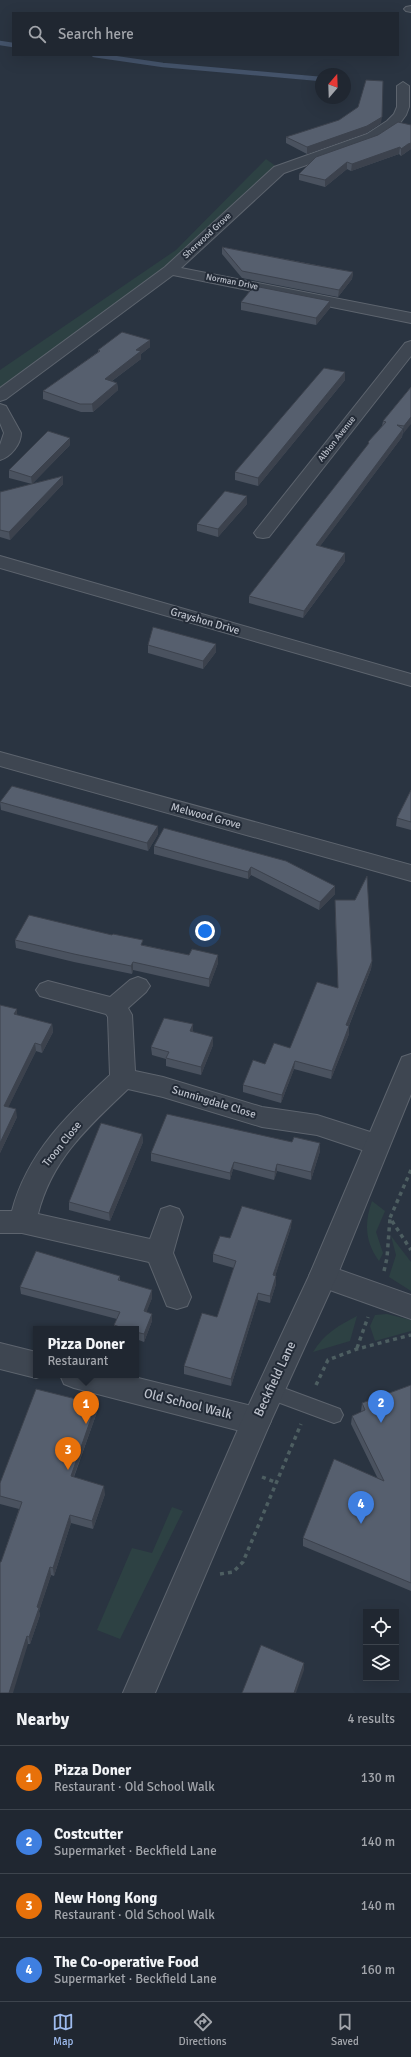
<!DOCTYPE html>
<meta charset="utf-8">
<style>
:root{--surface:#202731;--page:#2d333d;--text:#f1f3f6;--muted:#a2a5ab;--line:#3d444d;--accent:#9ebbee}
body{margin:0;font-family:Signika,sans-serif;background:var(--page);color:var(--text)}
.controls{position:absolute;right:12px;bottom:12px;display:grid;overflow:hidden;border-radius:0px;box-shadow:0 4px 16px #0002}
.controls button{width:36px;height:36px;display:grid;place-items:center;padding:0;border:0;border-bottom:1px solid var(--line);background:var(--surface);color:var(--text);font:20px sans-serif}
.compass{position:absolute;left:315px;top:68px;width:36px;height:36px;border-radius:50%;background:var(--surface);box-shadow:0 4px 16px #0002;rotate:19deg}
.you{position:absolute;left:205px;top:931px;width:14px;height:14px;margin:-10px;border:3px solid #fff;border-radius:50%;background:#1a73e8;box-shadow:0 0 0 6px #1a73e833}
.badge{display:grid;place-items:center;width:26px;height:26px;border-radius:50%;background:var(--accent);color:#fff;font-size:13px;font-weight:700}
.pin{position:absolute;translate:-50% -33px;filter:drop-shadow(0 1px 2px #0008)}
.pin::after{content:'';position:absolute;top:21px;width:14px;height:12px;background:inherit;clip-path:polygon(0 0,100% 0,50% 100%)}
.popup{position:absolute;left:33px;top:1326px;width:106px;height:52px;box-sizing:border-box;display:grid;place-content:center;border-radius:0px;background:var(--surface);filter:drop-shadow(0 1px 3px #0005);font-size:13px;white-space:nowrap;color:var(--muted)}
.popup b{font-size:15px;color:var(--text)}
.popup::after{content:'';position:absolute;left:50%;top:100%;margin-left:-8px;border:8px solid transparent;border-top-color:var(--surface)}
.list{margin:0;padding:0;list-style:none}
h2{display:flex;justify-content:space-between;align-items:center;height:52px;margin:0;padding:0 16px;font-size:17px}
h2 small{font-size:13px;font-weight:400;color:var(--muted)}
.list li{display:grid;grid-template-columns:26px 1fr auto;gap:12px;align-items:center;box-sizing:border-box;height:64px;padding:0 16px;border-top:1px solid var(--line)}
.list b{display:block;font-size:15px;white-space:nowrap}
.list p{margin:0;font-size:13px;white-space:nowrap;color:var(--muted)}
.list em{font-size:13px;font-style:normal;color:var(--muted)}
.icon{flex:none;width:22px;height:22px;fill:none;stroke:currentColor;stroke-width:2;stroke-linecap:round;stroke-linejoin:round}
.map{position:relative;flex:none;width:411px;height:1693px;overflow:hidden}
.search{position:absolute;background:var(--surface);box-shadow:0 4px 16px #0002;left:12px;right:12px;top:12px;height:44px;display:flex;align-items:center;gap:10px;box-sizing:border-box;padding:0 14px;border-radius:0px;color:var(--muted);font-size:15px}
.sheet{height:308px;background:var(--surface)}
nav{display:flex;justify-content:space-around;align-items:center;box-sizing:border-box;height:56px;border-top:1px solid var(--line);background:var(--surface);font-size:11px;color:var(--muted)}
nav a{display:grid;justify-items:center;gap:2px}
nav .on{color:var(--accent)}
.map>svg:first-child{display:block}
.green{fill:#2d4143}
.lines{fill:none;stroke-linecap:round;stroke-linejoin:round}
.stream{stroke:#44536a;stroke-width:4.5}
.service-casing{stroke:#5d646e;stroke-width:2}
.minor-casing{stroke:#5d646e;stroke-width:2}
.tertiary-casing{stroke:#5d646e;stroke-width:2}
.path{stroke:#4d5e61;stroke-width:3.5;stroke-dasharray:4 4;stroke-linecap:butt}
.service{fill:#3e4651;fill-rule:evenodd}
.minor{fill:#3e4651;fill-rule:evenodd}
.tertiary{fill:#3e4651;fill-rule:evenodd}
.wall{fill:#4a525f}
.shaded-wall{fill:#3c424d}
.building{fill:#565f6e;stroke:#3c424d}
.labels{text-anchor:middle;dominant-baseline:central;stroke-width:4;stroke-linejoin:round;paint-order:stroke}
.far-street-label{font-size:9px;fill:#bcc1cb;stroke:#232b37}
.street-label{font-size:11px;fill:#bcc1cb;stroke:#232b37}
.near-street-label{font-size:13px;fill:#bcc1cb;stroke:#232b37}
</style>
<div class="map">
<svg width="411" height="1693" viewBox="0 0 411 1693">
<rect width="100%" height="100%" fill="#2a3441"/>
<path class="green" d="M 266,159 L 277,167 L 259,181 L 187,250 L 158,274 L 0,388 L 0,370 L 176,250 Z
M 372,1201 L 385,1211 L 376,1232 L 383,1253 L 379,1261 C 365,1242 364,1223 372,1201 Z
M 391,1236 L 411,1262 L 411,1291 L 389,1277 L 396,1255 Z
M 387,1314 L 411,1320 L 411,1331 L 375,1341 L 370,1326 L 375,1315 Z
M 357,1316 L 350,1341 L 313,1352 C 324,1334 339,1325 357,1316 Z
M 172,1507 L 183,1511 L 120,1639 L 97,1630 L 132,1548 L 152,1553 Z"/>
<g class="lines">
<path class="stream" d="M 0,43 L 13,45
M 94,55 L 163,65 L 321,79"/>
<defs>
<path id="service" d="M 270,1383 L 340,1409 L 343,1415 L 340,1421 L 334,1423 L 264,1397 L 261,1391 L 264,1385 Z"/>
<path id="minor" d="M 411,6 L 411,12 L 406,11 L 404,9 L 406,7 Z
M 403,82 L 409,86 L 409,107 L 406,115 L 397,127 L 377,140 L 284,173 L 181,268 L 411,313 L 411,323 L 173,275 L 6,399 L 0,401 L 0,388 L 165,267 L 274,167 L 367,134 L 387,121 L 394,114 L 397,107 L 397,86 Z
M 411,341 L 411,356 L 269,537 L 263,538 L 257,537 L 254,533 L 257,529 L 405,343 Z
M 0,404 L 6,406 L 21,433 C 21,444 11,457 0,460 L 0,445 L 4,433 L 0,423 Z
M 0,556 L 411,674 L 411,686 L 0,568 Z
M 0,752 L 411,865 L 411,881 L 0,766 Z
M 138,977 L 146,980 L 150,986 L 146,992 L 128,1008 L 132,1015 L 135,1071 L 163,1077 L 262,1107 L 317,1115 L 386,1137 L 390,1144 L 386,1151 L 377,1155 L 317,1135 L 262,1127 L 163,1097 L 128,1089 C 88,1127 52,1159 38,1214 L 150,1239 L 161,1209 L 170,1206 L 179,1209 L 183,1217 L 173,1253 L 191,1297 L 187,1306 L 177,1309 L 167,1306 L 149,1262 L 22,1233 L 0,1233 L 0,1211 L 12,1211 C 27,1153 68,1114 110,1075 L 108,1017 L 106,1014 L 40,996 L 36,990 L 40,984 L 48,981 L 110,997 L 130,980 Z
M 323,1264 L 411,1295 L 411,1319 L 313,1284 L 309,1276 L 313,1268 Z
M 0,1343 L 36,1352 L 36,1375 L 44,1375 L 36,1378 L 0,1369 Z
M 60,1375 L 126,1375 L 256,1407 L 266,1411 L 271,1421 L 266,1431 L 256,1435 L 74,1388 L 64,1384 Z"/>
<path id="tertiary" d="M 411,1054 L 411,1094 L 337,1276 L 270,1423 L 155,1693 L 123,1693 L 246,1411 L 309,1276 L 399,1064 L 402,1057 Z"/>
</defs>
<use href="#service" class="service-casing"/>
<use href="#minor" class="minor-casing"/>
<use href="#tertiary" class="tertiary-casing"/>
<path class="path" d="M 411,1170 L 390,1218 L 411,1250
M 384,1271 L 387,1258 L 390,1218
M 357,1348 L 368,1317
M 316,1385 L 328,1360 L 357,1349 L 411,1335
M 262,1477 L 277,1483
M 220,1574 L 233,1572 L 243,1562 L 301,1424"/>
<use href="#service" class="service"/>
<use href="#minor" class="minor"/>
<use href="#tertiary" class="tertiary"/>
</g>
<path class="wall" d="M 381,123 L 366,133 L 307,154 L 286,143 L 286,137 Z
M 411,125 L 411,149 L 408,151 L 401,156 L 399,154 L 351,171 L 347,169 L 325,187 L 299,180 L 299,174 Z
M 222,247 L 353,272 L 352,279 L 338,297 L 242,278 L 222,254 Z
M 241,302 L 330,308 L 316,325 L 241,310 Z
M 150,340 L 150,347 L 141,354 L 141,359 L 112,381 L 117,383 L 118,390 L 93,412 L 81,412 L 43,399 L 43,391 L 98,352 L 98,350 Z
M 345,372 L 345,380 L 258,486 L 235,480 L 235,472 Z
M 411,387 L 402,437 L 320,546 L 345,561 L 303,618 L 249,603 L 249,596 L 368,445 L 368,442 L 382,426 L 383,421 Z
M 70,445 L 32,484 L 9,478 L 9,470 Z
M 63,476 L 63,484 L 10,540 L 0,537 L 0,492 Z
M 247,504 L 218,537 L 197,531 L 197,524 Z
M 216,644 L 216,652 L 203,669 L 148,653 L 148,645 Z
M 411,790 L 411,830 L 396,826 L 397,818 Z
M 0,802 L 158,834 L 148,851 L 1,810 Z
M 164,828 L 335,894 L 319,910 L 251,875 L 248,879 L 154,854 L 154,846 Z
M 335,900 L 372,961 L 371,969 L 349,1026 L 349,1034 L 331,1079 L 294,1069 L 281,1103 L 243,1092 L 243,1085 L 265,1064 L 290,1048 L 338,987 L 335,908 Z
M 15,940 L 143,945 L 189,955 L 218,955 L 218,963 L 209,987 L 133,970 L 132,974 L 74,962 L 16,948 Z
M 0,1005 L 17,1015 L 52,1024 L 53,1032 L 42,1053 L 36,1051 L 8,1107 L 17,1117 L 0,1153 Z
M 193,1024 L 193,1032 L 213,1045 L 201,1075 L 166,1066 L 166,1059 L 152,1055 L 151,1047 Z
M 142,1134 L 143,1142 L 110,1221 L 69,1210 L 69,1202 Z
M 292,1142 L 320,1143 L 320,1151 L 311,1180 L 277,1171 L 274,1180 L 233,1169 L 230,1180 L 151,1161 L 151,1153 Z
M 291,1227 L 275,1276 L 276,1284 L 270,1303 L 258,1300 L 231,1386 L 184,1374 L 184,1366 L 217,1317 L 234,1268 L 213,1262 L 213,1254 L 230,1238 Z
M 120,1276 L 120,1281 L 152,1290 L 152,1298 L 146,1312 L 152,1314 L 152,1321 L 144,1342 L 136,1339 L 136,1329 L 115,1329 L 114,1325 L 117,1319 L 21,1294 L 20,1287 Z
M 411,1385 L 411,1591 L 303,1546 L 303,1538 L 378,1479 L 351,1424 L 352,1416 L 361,1412 L 362,1403 Z
M 97,1412 L 74,1477 L 105,1494 L 93,1529 L 71,1523 L 54,1576 L 51,1575 L 39,1611 L 40,1615 L 30,1644 L 28,1644 L 1,1562 L 19,1509 L 0,1504 L 0,1483 Z"/>
<path class="shaded-wall" d="M 382,117 L 381,123 L 366,133 L 307,154 L 307,147 Z
M 411,143 L 411,149 L 408,151 L 401,156 L 401,149 L 408,144 Z
M 400,147 L 399,154 L 351,171 L 352,164 Z
M 347,162 L 347,169 L 325,187 L 325,180 Z
M 353,272 L 352,279 L 338,297 L 339,290 Z
M 330,301 L 330,308 L 316,325 L 316,318 Z
M 150,340 L 150,347 L 141,354 L 141,359 L 105,386 L 105,379 L 136,350 Z
M 345,372 L 345,380 L 258,486 L 258,478 Z
M 117,383 L 118,390 L 93,412 L 92,404 Z
M 411,417 L 411,424 L 403,434 L 404,426 Z
M 403,429 L 402,437 L 315,553 L 316,545 Z
M 70,438 L 70,445 L 32,484 L 31,477 Z
M 63,476 L 63,484 L 10,540 L 9,532 Z
M 247,496 L 247,504 L 218,537 L 218,529 Z
M 345,553 L 345,561 L 303,618 L 304,611 Z
M 216,644 L 216,652 L 203,669 L 203,661 Z
M 158,826 L 158,834 L 148,851 L 147,843 Z
M 251,867 L 251,875 L 248,879 L 248,872 Z
M 335,886 L 335,894 L 319,910 L 320,902 Z
M 218,955 L 218,963 L 209,987 L 209,979 Z
M 372,961 L 371,969 L 346,1033 L 346,1025 Z
M 133,962 L 133,970 L 132,974 L 131,966 Z
M 17,1009 L 17,1017 L 14,1014 Z
M 52,1024 L 53,1032 L 42,1053 L 41,1045 Z
M 193,1024 L 193,1032 L 190,1031 Z
M 349,1026 L 349,1034 L 331,1079 L 332,1071 Z
M 213,1037 L 213,1045 L 201,1075 L 201,1067 Z
M 35,1043 L 36,1051 L 5,1114 L 4,1106 Z
M 295,1061 L 294,1069 L 281,1103 L 282,1095 Z
M 16,1109 L 17,1117 L 0,1153 L 0,1143 Z
M 142,1134 L 143,1142 L 110,1221 L 109,1213 Z
M 320,1143 L 320,1151 L 311,1180 L 311,1172 Z
M 234,1162 L 233,1169 L 230,1180 L 230,1173 Z
M 277,1164 L 277,1171 L 274,1180 L 275,1172 Z
M 292,1220 L 291,1227 L 273,1283 L 273,1275 Z
M 276,1276 L 276,1284 L 270,1303 L 270,1296 Z
M 152,1290 L 152,1298 L 144,1319 L 144,1311 Z
M 258,1293 L 258,1300 L 231,1386 L 231,1379 Z
M 152,1314 L 152,1321 L 144,1342 L 144,1334 Z
M 96,1404 L 97,1412 L 71,1484 L 71,1476 Z
M 104,1486 L 105,1494 L 93,1529 L 92,1521 Z
M 70,1515 L 71,1523 L 54,1576 L 53,1568 Z
M 50,1567 L 51,1575 L 39,1611 L 40,1615 L 30,1644 L 29,1637 L 37,1607 Z
M 27,1636 L 28,1644 L 13,1693 L 9,1693 Z
M 304,1663 L 304,1670 L 296,1693 L 294,1693 Z"/>
<path class="building" d="M 366,80 L 383,81 L 382,117 L 367,126 L 307,147 L 286,137 L 339,120 L 358,107 Z
M 398,122 L 411,125 L 411,143 L 408,144 L 401,149 L 400,147 L 352,164 L 347,162 L 325,180 L 299,174 L 316,157 L 378,135 Z
M 222,247 L 308,264 L 353,272 L 339,290 L 242,271 Z
M 254,286 L 330,301 L 316,318 L 241,302 Z
M 122,332 L 150,340 L 136,350 L 141,351 L 105,379 L 117,383 L 92,404 L 80,404 L 43,391 L 100,351 L 98,350 Z
M 324,368 L 345,372 L 258,478 L 235,472 Z
M 411,387 L 411,417 L 404,426 L 397,425 L 403,429 L 316,545 L 345,553 L 304,611 L 249,596 L 369,443 L 368,442 L 386,422 L 383,421 Z
M 48,431 L 70,438 L 31,477 L 9,470 Z
M 63,476 L 9,532 L 0,530 L 0,492 Z
M 225,491 L 247,496 L 218,529 L 197,524 Z
M 153,627 L 216,644 L 203,661 L 148,645 Z
M 12,786 L 158,826 L 147,843 L 0,802 Z
M 411,790 L 411,822 L 397,818 Z
M 164,828 L 286,861 L 335,886 L 320,902 L 251,867 L 248,872 L 154,846 Z
M 367,876 L 372,961 L 346,1025 L 349,1026 L 332,1071 L 295,1061 L 282,1095 L 243,1085 L 253,1060 L 265,1064 L 274,1043 L 290,1048 L 317,982 L 338,988 L 335,900 L 355,900 Z
M 29,915 L 112,935 L 113,934 L 143,940 L 141,945 L 189,955 L 192,949 L 218,955 L 209,979 L 133,962 L 131,966 L 74,954 L 15,940 Z
M 0,1005 L 17,1009 L 14,1014 L 52,1024 L 41,1045 L 35,1043 L 4,1106 L 16,1109 L 0,1143 Z
M 164,1018 L 193,1024 L 190,1031 L 213,1037 L 201,1067 L 166,1058 L 169,1052 L 151,1047 Z
M 167,1114 L 292,1142 L 294,1137 L 320,1143 L 311,1172 L 277,1164 L 275,1172 L 234,1162 L 230,1173 L 151,1153 Z
M 101,1123 L 142,1134 L 109,1213 L 69,1202 Z
M 242,1206 L 292,1220 L 273,1275 L 276,1276 L 270,1296 L 258,1293 L 231,1379 L 184,1366 L 202,1313 L 217,1317 L 236,1261 L 213,1254 L 220,1236 L 230,1238 Z
M 36,1251 L 120,1276 L 118,1280 L 152,1290 L 144,1311 L 152,1314 L 144,1334 L 136,1332 L 136,1329 L 126,1329 L 114,1325 L 120,1312 L 20,1287 Z
M 411,1385 L 411,1583 L 303,1538 L 334,1459 L 384,1481 L 352,1416 L 365,1410 L 362,1403 Z
M 36,1389 L 96,1404 L 71,1476 L 104,1486 L 92,1521 L 70,1515 L 53,1568 L 50,1567 L 37,1607 L 39,1608 L 29,1637 L 27,1636 L 9,1693 L 0,1693 L 0,1562 L 1,1562 L 22,1502 L 0,1496 L 0,1483 Z
M 261,1645 L 304,1663 L 294,1693 L 242,1693 Z"/>
<g class="labels">
<g class="far-street-label">
<text transform="translate(207 236) rotate(-43)">Sherwood Grove</text>
<text transform="translate(232 282) rotate(11)">Norman Drive</text>
<text transform="translate(337 439) rotate(-52)">Albion Avenue</text>
</g>
<g class="street-label">
<text transform="translate(205 621) rotate(16)">Grayshon Drive</text>
<text transform="translate(206 816) rotate(15)">Melwood Grove</text>
<text transform="translate(214 1102) rotate(17)">Sunningdale Close</text>
<text transform="translate(62 1144) rotate(-51)">Troon Close</text>
</g>
<g class="near-street-label">
<text transform="translate(275 1379) rotate(-65)">Beckfield Lane</text>
<text transform="translate(188 1404) rotate(14)">Old School Walk</text>
</g>
</g>
</svg>
<div class="controls">
<button><svg class="icon" aria-label="locate" viewBox="0 0 24 24"><circle cx="12" cy="12" r="6"/><path d="M12 2v4M12 18v4M2 12h4M18 12h4"/></svg></button>
<button><svg class="icon" aria-label="layers" viewBox="0 0 24 24"><path d="M12 4l9 5-9 5-9-5zM3 14l9 5 9-5"/></svg></button>
</div>
<svg class="compass" viewBox="-18 -18 36 36"><path d="M0-13l5 13h-10z" fill="#e53935"/><path d="M0 13l5-13h-10z" fill="#a2a5ab"/></svg>
<div class="you"></div>
<div class="pin badge" style="left:86px;top:1424px;background:#e8710a">1</div>
<div class="popup"><b>Pizza Doner</b>Restaurant</div>
<div class="pin badge" style="left:381px;top:1423px;background:#3f7fe0">2</div>
<div class="pin badge" style="left:68px;top:1470px;background:#e8710a">3</div>
<div class="pin badge" style="left:361px;top:1524px;background:#3f7fe0">4</div>
<div class="search"><svg class="icon" aria-label="search" viewBox="0 0 24 24"><circle cx="10" cy="10" r="6"/><path d="M15 15l6 6"/></svg>Search here</div>
</div>
<section class="sheet">
<h2>Nearby<small>4 results</small></h2>
<ul class="list">
<li><span class="badge" style="background:#e8710a">1</span><div><b>Pizza Doner</b><p>Restaurant · Old School Walk</p></div><em>130 m</em></li>
<li><span class="badge" style="background:#3f7fe0">2</span><div><b>Costcutter</b><p>Supermarket · Beckfield Lane</p></div><em>140 m</em></li>
<li><span class="badge" style="background:#e8710a">3</span><div><b>New Hong Kong</b><p>Restaurant · Old School Walk</p></div><em>140 m</em></li>
<li><span class="badge" style="background:#3f7fe0">4</span><div><b>The Co-operative Food</b><p>Supermarket · Beckfield Lane</p></div><em>160 m</em></li>
</ul>
</section>
<nav>
<a class="on"><svg class="icon" aria-label="map" viewBox="0 0 24 24"><path d="M3 6l6-2 6 2 6-2v14l-6 2-6-2-6 2zM9 4v14M15 6v14"/></svg>Map</a>
<a><svg class="icon" aria-label="directions" viewBox="0 0 24 24"><path d="M12 3l9 9-9 9-9-9zM9 14v-3h6M13 9l2 2-2 2"/></svg>Directions</a>
<a><svg class="icon" aria-label="saved" viewBox="0 0 24 24"><path d="M7 4h10v16l-5-4-5 4z"/></svg>Saved</a>
</nav>
